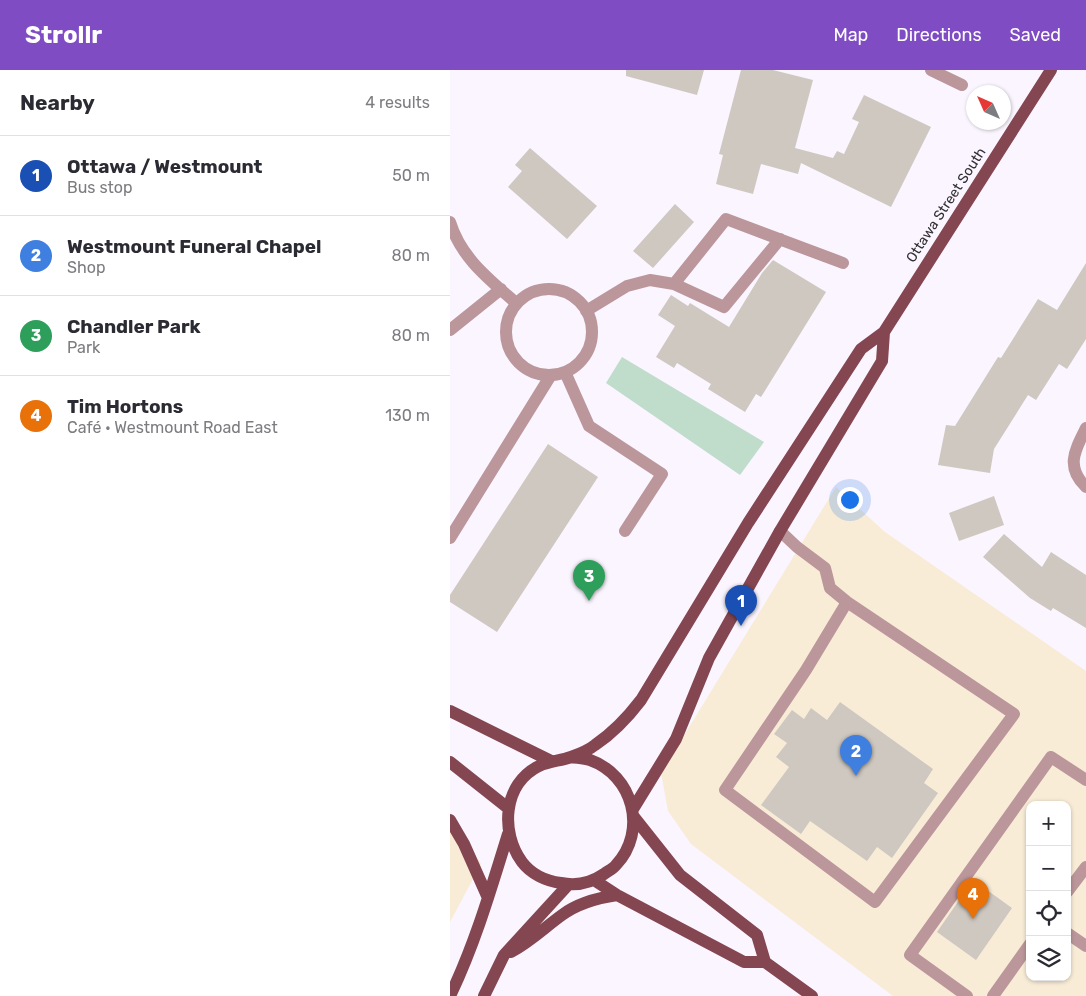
<!DOCTYPE html>
<meta charset="utf-8">
<style>
:root{--surface:#fff;--page:#f2f2f3;--text:#2b2b33;--muted:#7c7c81;--line:#e1e1e2;--accent:#7f4cc3}
body{margin:0;font-family:Rubik,sans-serif;background:var(--page);color:var(--text)}
.controls{position:absolute;right:15px;bottom:15px;display:grid;overflow:hidden;border-radius:10px;box-shadow:0 1px 4px #0004}
.controls button{width:45px;height:45px;display:grid;place-items:center;padding:0;border:0;border-bottom:1px solid var(--line);background:var(--surface);color:var(--text);font:25px sans-serif}
.compass{position:absolute;left:516px;top:15px;width:45px;height:45px;border-radius:50%;background:var(--surface);box-shadow:0 1px 4px #0004;rotate:315deg}
.you{position:absolute;left:399px;top:429px;width:18px;height:18px;margin:-12px;border:4px solid #fff;border-radius:50%;background:#1a73e8;box-shadow:0 0 0 8px #1a73e833}
.badge{display:grid;place-items:center;width:32px;height:32px;border-radius:50%;background:var(--accent);color:#fff;font-size:16px;font-weight:700}
.pin{position:absolute;translate:-50% -41px;filter:drop-shadow(0 1px 2px #0008)}
.pin::after{content:'';position:absolute;top:26px;width:18px;height:15px;background:inherit;clip-path:polygon(0 0,100% 0,50% 100%)}
.list{margin:0;padding:0;list-style:none}
h2{display:flex;justify-content:space-between;align-items:center;height:65px;margin:0;padding:0 20px;font-size:21px}
h2 small{font-size:16px;font-weight:400;color:var(--muted)}
.list li{display:grid;grid-template-columns:32px 1fr auto;gap:15px;align-items:center;box-sizing:border-box;height:80px;padding:0 20px;border-top:1px solid var(--line)}
.list b{display:block;font-size:19px;white-space:nowrap}
.list p{margin:0;font-size:16px;white-space:nowrap;color:var(--muted)}
.list em{font-size:16px;font-style:normal;color:var(--muted)}
.icon{flex:none;width:28px;height:28px;fill:none;stroke:currentColor;stroke-width:2;stroke-linecap:round;stroke-linejoin:round}
.map{position:relative;flex:none;width:636px;height:926px;overflow:hidden}
header{display:flex;align-items:center;gap:30px;box-sizing:border-box;height:70px;padding:0 25px;background:var(--accent);color:#fff}
header strong{font-size:24px}
nav{display:flex;gap:28px;margin-inline-start:auto;font-size:18px}
main{display:flex}
aside{flex:1;background:var(--surface)}
.map>svg:first-child{display:block}
.commercial{fill:#f8ecd7;fill-rule:evenodd}
.green{fill:#c0ddcc}
.building{fill:#cfc8c0}
.lines{fill:none;stroke-linecap:round;stroke-linejoin:round}
.minor{stroke:#bb969b;stroke-width:12}
.major{stroke:#844650;stroke-width:12}
.labels{text-anchor:middle;dominant-baseline:central;stroke-width:4;stroke-linejoin:round;paint-order:stroke}
.street-label{font-size:14px;fill:#323033;stroke:#faf5fe}
</style>
<header>
<strong>Strollr</strong>
<nav><a>Map</a><a>Directions</a><a>Saved</a></nav>
</header>
<main>
<aside>
<h2>Nearby<small>4 results</small></h2>
<ul class="list">
<li><span class="badge" style="background:#1a4fb4">1</span><div><b>Ottawa / Westmount</b><p>Bus stop</p></div><em>50 m</em></li>
<li><span class="badge" style="background:#3f7fe0">2</span><div><b>Westmount Funeral Chapel</b><p>Shop</p></div><em>80 m</em></li>
<li><span class="badge" style="background:#2e9e5b">3</span><div><b>Chandler Park</b><p>Park</p></div><em>80 m</em></li>
<li><span class="badge" style="background:#e8710a">4</span><div><b>Tim Hortons</b><p>Café · Westmount Road East</p></div><em>130 m</em></li>
</ul>
</aside>
<div class="map">
<svg width="636" height="926" viewBox="0 0 636 926">
<rect width="100%" height="100%" fill="#faf5fe"/>
<path class="commercial" d="M 386,417 L 435,462 L 636,601 L 636,926 L 443,926 L 241,774 L 218,741 L 211,703 ZM 580,735 L 617,735 L 617,907 L 580,907 Z
M 0,743 L 31,794 L 0,852 Z"/>
<path class="green" d="M 172,287 L 314,372 L 290,405 L 156,313 Z"/>
<path class="building" d="M 176,0 L 254,0 L 247,25 L 176,6 Z
M 291,0 L 323,0 L 363,10 L 345,78 L 383,88 L 387,81 L 394,84 L 409,52 L 402,49 L 414,25 L 481,57 L 441,137 L 351,93 L 348,104 L 311,94 L 303,124 L 266,114 L 273,85 L 269,84 Z
M 80,78 L 147,136 L 117,169 L 58,117 L 72,101 L 65,95 Z
M 225,134 L 244,152 L 203,198 L 183,181 Z
M 323,190 L 376,222 L 311,327 L 306,324 L 295,342 L 258,319 L 261,314 L 227,293 L 224,298 L 206,287 L 225,256 L 208,245 L 221,225 L 238,236 L 240,233 L 279,257 L 312,203 Z
M 636,193 L 636,269 L 617,299 L 609,294 L 586,330 L 578,325 L 544,379 L 540,403 L 488,395 L 496,355 L 505,356 L 548,287 L 551,288 L 588,229 L 607,240 Z
M 98,374 L 148,407 L 47,562 L 0,532 L 0,525 Z
M 544,426 L 554,455 L 509,471 L 499,443 Z
M 554,464 L 592,497 L 601,482 L 636,505 L 636,558 L 603,538 L 601,541 L 580,528 L 533,487 Z
M 390,632 L 483,699 L 474,713 L 488,723 L 442,788 L 427,777 L 417,791 L 360,751 L 351,764 L 311,735 L 339,697 L 326,687 L 337,673 L 324,664 L 342,640 L 354,649 L 361,638 L 377,650 Z
M 523,810 L 562,838 L 526,890 L 487,862 Z"/>
<g class="lines">
<path class="minor" d="M 481,0 L 512,15
M 0,152 C 11,188 39,209 66,233
M 224,214 L 274,237 L 330,169
M56 262a43 43 0 1 1 86 0a43 43 0 1 1-86 0Z
M 136,241 L 177,216 L 200,210 L 224,214 L 276,149 L 393,193
M 0,260 L 51,219
M 115,302 L 139,356 L 212,404 L 175,461
M 636,358 C 625,380 615,397 636,417
M 330,461 L 347,477 L 375,498 L 380,518 L 397,532 L 564,644 L 425,832 L 275,720 L 356,600 L 397,532
M 0,468 L 101,305
M 617,822 L 636,797
M 617,863 L 636,876
M 517,926 L 460,885 L 601,687 L 636,710
M 543,926 L 580,874"/>
<path class="major" d="M 0,641 L 101,691
M 121,687 C 127,688 134,688 140,690 C 183,705 198,761 166,795 C 163,799 158,801 154,804 C 141,813 126,816 111,813 C 96,811 81,804 72,792 C 50,762 53,714 89,696 C 100,691 110,691 121,687 C 129,684 139,680 145,675 C 163,663 178,647 191,630 L 298,453 L 411,279 L 434,262 L 601,0
M 0,692 L 58,738
M 183,739 L 226,669 L 259,588 L 330,461 L 432,291 L 434,262
M 184,747 L 230,805 L 307,865 L 315,892
M 0,750 L 14,774 L 38,828
M 144,810 L 167,825 L 294,892 L 315,892
M 61,882 C 80,872 94,858 112,845 C 128,833 147,828 167,825
M 315,892 L 362,926
M 0,926 C 25,874 41,819 58,764
M 34,926 L 54,885 L 118,815"/>
</g>
<g class="labels">
<g class="street-label">
<text transform="translate(496 135) rotate(-57)">Ottawa Street South</text>
</g>
</g>
</svg>
<div class="controls">
<button>+</button>
<button>−</button>
<button><svg class="icon" aria-label="locate" viewBox="0 0 24 24"><circle cx="12" cy="12" r="6"/><path d="M12 2v4M12 18v4M2 12h4M18 12h4"/></svg></button>
<button><svg class="icon" aria-label="layers" viewBox="0 0 24 24"><path d="M12 4l9 5-9 5-9-5zM3 14l9 5 9-5"/></svg></button>
</div>
<svg class="compass" viewBox="-18 -18 36 36"><path d="M0-13l5 13h-10z" fill="#e53935"/><path d="M0 13l5-13h-10z" fill="#7c7c81"/></svg>
<div class="you"></div>
<div class="pin badge" style="left:291px;top:556px;background:#1a4fb4">1</div>
<div class="pin badge" style="left:406px;top:706px;background:#3f7fe0">2</div>
<div class="pin badge" style="left:139px;top:531px;background:#2e9e5b">3</div>
<div class="pin badge" style="left:523px;top:849px;background:#e8710a">4</div>
</div>
</main>
